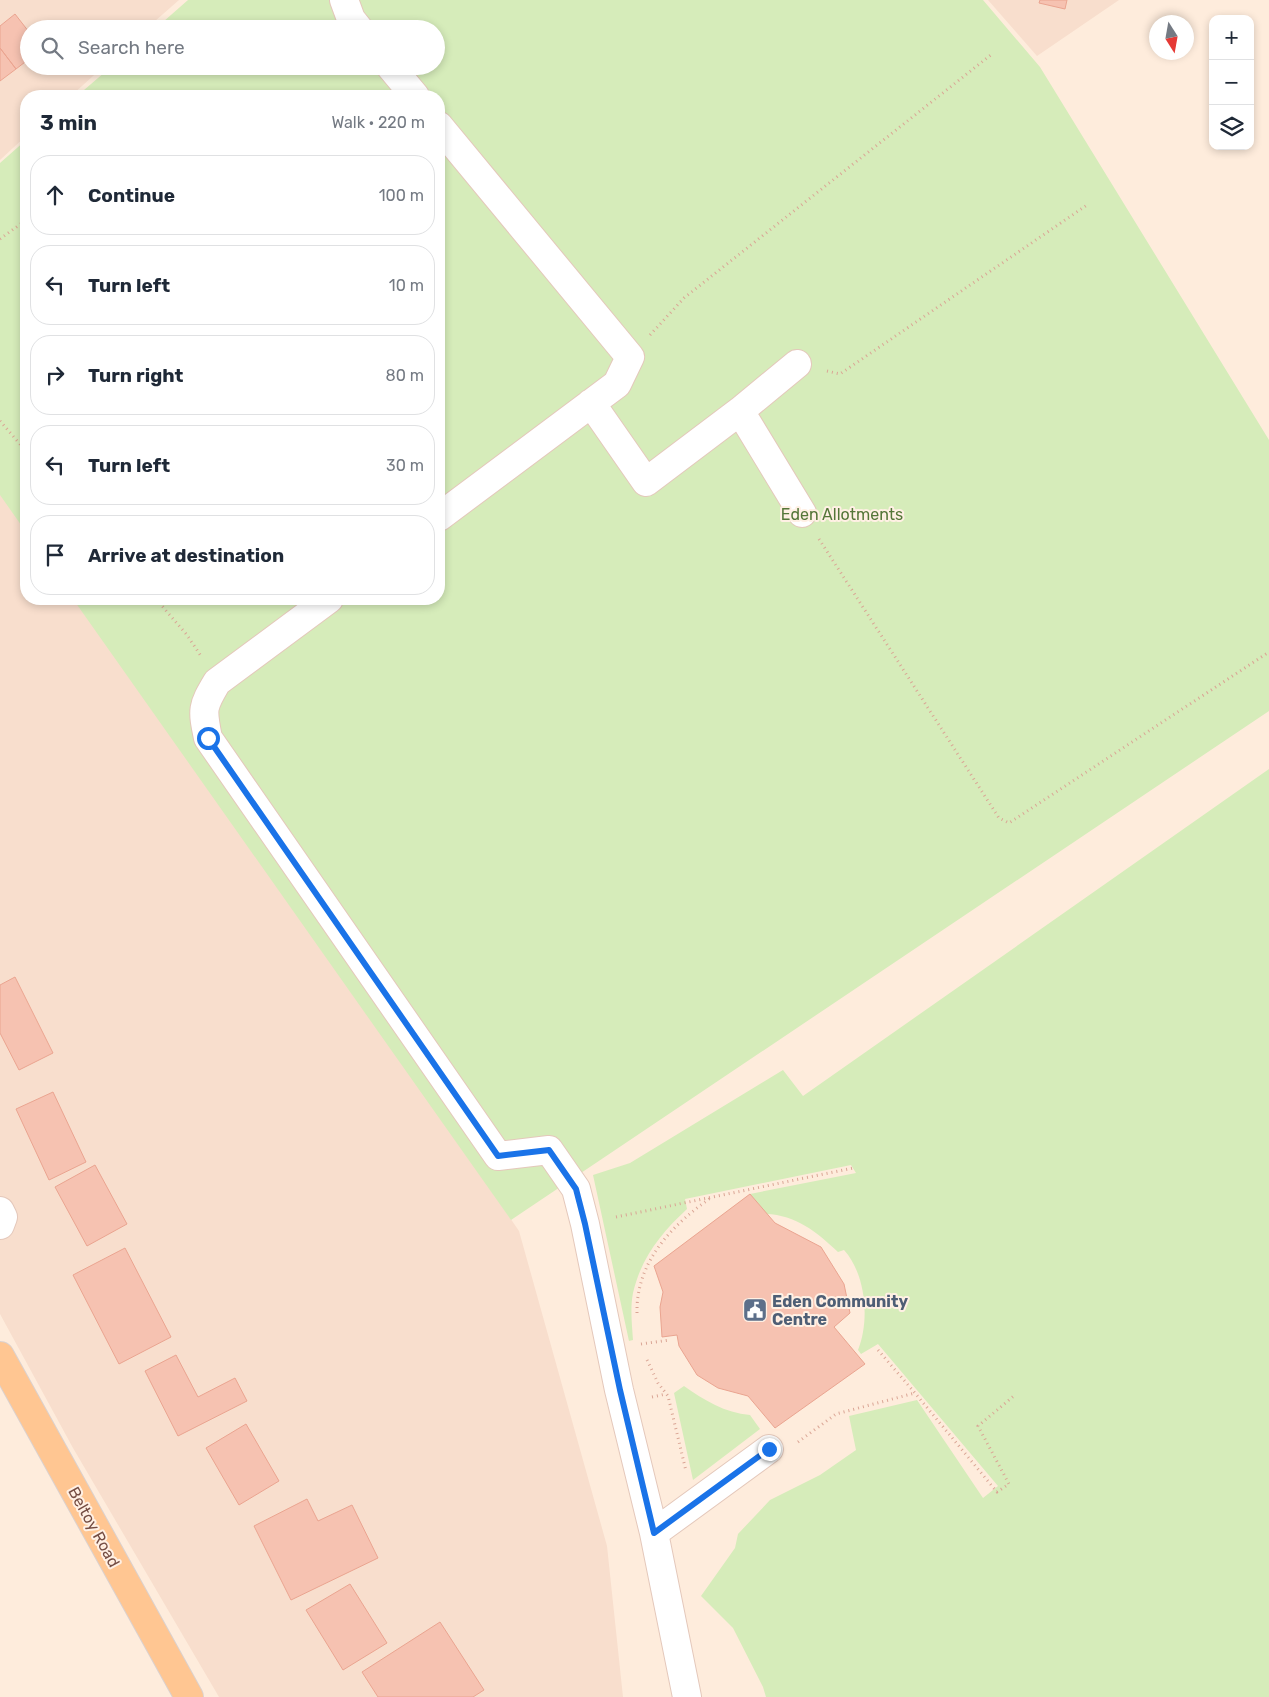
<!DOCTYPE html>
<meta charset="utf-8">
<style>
:root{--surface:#fff;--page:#f2f2f3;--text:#1f2937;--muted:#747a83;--line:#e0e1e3}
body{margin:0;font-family:Rubik,sans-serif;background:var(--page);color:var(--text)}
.controls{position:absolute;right:15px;top:15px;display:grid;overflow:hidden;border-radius:10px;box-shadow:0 2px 8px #0003}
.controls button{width:45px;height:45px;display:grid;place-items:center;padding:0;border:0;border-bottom:1px solid var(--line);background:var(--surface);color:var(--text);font:25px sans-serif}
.compass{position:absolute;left:1149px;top:15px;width:45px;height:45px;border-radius:50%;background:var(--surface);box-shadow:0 2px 8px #0003;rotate:169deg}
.stop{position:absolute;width:15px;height:15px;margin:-11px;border:4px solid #1a73e8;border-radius:50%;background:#fff}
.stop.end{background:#1a73e8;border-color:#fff;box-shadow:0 1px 5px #0008}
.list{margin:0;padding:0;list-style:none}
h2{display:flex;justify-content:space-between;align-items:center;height:65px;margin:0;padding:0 20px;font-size:21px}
h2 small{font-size:16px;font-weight:400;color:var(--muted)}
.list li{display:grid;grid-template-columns:32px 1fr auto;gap:15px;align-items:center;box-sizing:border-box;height:80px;margin:0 10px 10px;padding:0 10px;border:1px solid var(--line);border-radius:20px}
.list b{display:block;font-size:19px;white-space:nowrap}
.list em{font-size:16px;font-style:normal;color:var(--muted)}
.icon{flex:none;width:28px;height:28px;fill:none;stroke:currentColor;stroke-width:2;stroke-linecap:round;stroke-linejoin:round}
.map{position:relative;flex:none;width:1269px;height:1697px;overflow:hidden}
.search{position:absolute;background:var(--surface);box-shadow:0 2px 8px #0003;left:20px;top:20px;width:425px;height:55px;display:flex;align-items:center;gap:12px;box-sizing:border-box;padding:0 18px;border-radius:28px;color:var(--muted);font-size:19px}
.panel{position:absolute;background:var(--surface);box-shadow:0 2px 8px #0003;left:20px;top:90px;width:425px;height:515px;border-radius:20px}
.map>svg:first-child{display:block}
.residential{fill:#f8decd}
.green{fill:#d6ecba}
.building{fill:#f6c2b1;stroke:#eaa490}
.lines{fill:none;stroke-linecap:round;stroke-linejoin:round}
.minor-casing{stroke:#e4c8bb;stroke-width:30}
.major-casing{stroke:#dbd1ce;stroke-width:30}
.path{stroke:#daa595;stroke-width:3;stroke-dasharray:1 4;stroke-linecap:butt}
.minor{stroke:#fff;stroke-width:28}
.major{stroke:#ffc692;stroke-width:28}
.route{stroke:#1a73e8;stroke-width:6}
.labels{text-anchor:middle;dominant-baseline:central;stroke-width:4;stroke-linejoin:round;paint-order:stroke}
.park-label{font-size:16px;fill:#547638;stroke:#fff0e4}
.service-label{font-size:16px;font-weight:bold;fill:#4e5e75;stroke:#fff0e4;text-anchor:start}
.street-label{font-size:16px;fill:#754d43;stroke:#fff0e4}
</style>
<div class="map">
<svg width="1269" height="1697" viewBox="0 0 1269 1697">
<rect width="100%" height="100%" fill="#feecdc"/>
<path class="residential" d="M 0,0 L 179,0 L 146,29 L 29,29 L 29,66 L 104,66 L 71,96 L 26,96 L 26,136 L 0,160 Z
M 988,0 L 1119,0 L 1037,56 Z
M 0,489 L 26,525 L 26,599 L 79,599 L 139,681 L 519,1231 L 607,1546 L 623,1697 L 219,1697 L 73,1448 L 0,1314 Z"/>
<path class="green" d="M 188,0 L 983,0 L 1040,67 L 1269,440 L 1269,711 L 511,1220 L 73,599 L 439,599 L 439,96 L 77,96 L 112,66 L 436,66 L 436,29 L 155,29 Z
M 26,140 L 26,532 L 0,495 L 0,163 Z
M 1269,769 L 1269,1697 L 766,1697 L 763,1687 L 733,1628 L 701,1596 L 735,1548 L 738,1534 L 770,1500 L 820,1475 L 856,1450 L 849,1416 L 917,1400 L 983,1498 L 998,1486 L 878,1344 L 861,1354 L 858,1350 C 870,1321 866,1274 844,1250 L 838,1252 C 817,1232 796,1215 766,1214 L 750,1194 L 856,1173 L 851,1165 L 685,1199 L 687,1209 C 661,1233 641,1258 633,1293 C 630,1308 632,1325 633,1340 L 629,1341 L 593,1175 L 630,1163 L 783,1070 L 803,1096 Z
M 684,1386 C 704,1400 725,1413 750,1415 L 760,1429 L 693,1480 L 674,1393 Z"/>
<path class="building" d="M 1040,0 L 1067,0 L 1065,9 L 1039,3 Z
M 15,14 L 29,32 L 29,59 L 16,69 L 0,48 L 0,26 Z
M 0,48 L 16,69 L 0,81 Z
M 15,977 L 53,1053 L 19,1070 L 0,1033 L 0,985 Z
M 53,1092 L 86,1162 L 49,1180 L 16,1109 Z
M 95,1165 L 127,1224 L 87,1246 L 55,1187 Z
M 750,1194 L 775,1223 L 821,1247 L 844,1284 L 850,1313 L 834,1327 L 865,1364 L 775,1428 L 748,1396 L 718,1388 L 697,1375 L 679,1346 L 677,1335 L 662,1337 L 660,1307 L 663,1292 L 654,1266 Z
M 125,1248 L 171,1337 L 119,1364 L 73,1275 Z
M 176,1355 L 198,1397 L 235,1378 L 247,1401 L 178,1436 L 145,1371 Z
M 246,1424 L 279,1481 L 239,1505 L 206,1448 Z
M 307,1499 L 318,1521 L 352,1505 L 378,1558 L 291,1600 L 254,1526 Z
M 350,1584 L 387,1643 L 343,1670 L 306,1610 Z
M 440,1622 L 484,1690 L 473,1697 L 378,1697 L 362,1672 Z"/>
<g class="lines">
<defs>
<path id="minor" d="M 344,0 L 351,19 L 359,29
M 390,66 L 415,96
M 439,126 L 630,357 L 617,384 L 439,517
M 591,403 L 646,482 L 740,411 L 797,364
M 740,411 L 802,513
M 329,599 L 217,682 C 202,707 202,709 208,738 L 498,1156 L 549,1150 L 576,1189 L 585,1224 L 619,1390 L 654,1533 L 687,1697
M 0,1211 L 3,1217 L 0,1225
M 654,1533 L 769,1449"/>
<path id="major" d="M 0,1356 L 189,1697"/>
</defs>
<use href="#minor" class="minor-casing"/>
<use href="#major" class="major-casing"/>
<path class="path" d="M 0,239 L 26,220
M 650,335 L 684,298 L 992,54
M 827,371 L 840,374 L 1087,205
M 0,421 L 26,451
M 819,539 L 999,818 L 1009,823 L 1269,652
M 156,599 L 187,635 L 201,656
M 616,1217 L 853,1168
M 637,1313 C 636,1261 673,1224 712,1197
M 641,1344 L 670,1340
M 878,1350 L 915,1393 L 997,1492 L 1009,1484 L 978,1426 L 1015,1395
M 647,1360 L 658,1383 L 668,1396 L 686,1471
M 652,1397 L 666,1394
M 798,1442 L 836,1414 L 915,1393"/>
<use href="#minor" class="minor"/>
<use href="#major" class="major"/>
</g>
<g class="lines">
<path class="route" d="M 208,738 L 498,1156 L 549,1150 L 576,1189 L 585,1224 L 620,1390 L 654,1533 L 769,1449"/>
</g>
<defs>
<symbol id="civic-square" viewBox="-11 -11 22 22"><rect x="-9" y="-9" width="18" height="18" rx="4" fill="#5c6f8a" stroke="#fff0e4"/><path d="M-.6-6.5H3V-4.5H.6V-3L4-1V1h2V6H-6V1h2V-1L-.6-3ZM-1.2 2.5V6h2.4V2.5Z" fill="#fff"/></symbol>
</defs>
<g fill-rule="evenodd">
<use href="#civic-square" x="741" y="1296" width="28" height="28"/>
</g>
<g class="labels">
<g class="park-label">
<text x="842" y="514">Eden Allotments</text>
</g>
<g class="service-label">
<text x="772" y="1301">Eden Community<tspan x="772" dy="18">Centre</tspan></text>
</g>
<g class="street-label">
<text transform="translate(94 1527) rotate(61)">Beltoy Road</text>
</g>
</g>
</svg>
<div class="controls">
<button>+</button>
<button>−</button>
<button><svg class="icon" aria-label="layers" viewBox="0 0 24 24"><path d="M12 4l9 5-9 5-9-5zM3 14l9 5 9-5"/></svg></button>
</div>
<svg class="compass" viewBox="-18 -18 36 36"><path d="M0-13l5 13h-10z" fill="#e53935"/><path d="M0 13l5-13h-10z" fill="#747a83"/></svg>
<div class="stop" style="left:208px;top:738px"></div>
<div class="stop end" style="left:769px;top:1449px"></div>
<div class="search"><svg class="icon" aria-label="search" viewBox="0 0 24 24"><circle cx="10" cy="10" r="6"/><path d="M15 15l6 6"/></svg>Search here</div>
<section class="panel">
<h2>3 min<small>Walk · 220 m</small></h2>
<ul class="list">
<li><svg class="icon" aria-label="ahead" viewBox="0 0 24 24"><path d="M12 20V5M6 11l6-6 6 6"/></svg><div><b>Continue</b></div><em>100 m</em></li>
<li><svg class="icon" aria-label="left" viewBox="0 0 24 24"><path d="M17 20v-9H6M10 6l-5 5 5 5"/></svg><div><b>Turn left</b></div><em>10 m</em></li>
<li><svg class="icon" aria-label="right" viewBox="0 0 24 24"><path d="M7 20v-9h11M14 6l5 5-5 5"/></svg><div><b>Turn right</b></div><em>80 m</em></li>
<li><svg class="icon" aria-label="left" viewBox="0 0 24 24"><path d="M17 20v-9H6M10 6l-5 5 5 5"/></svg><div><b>Turn left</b></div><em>30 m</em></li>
<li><svg class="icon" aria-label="arrive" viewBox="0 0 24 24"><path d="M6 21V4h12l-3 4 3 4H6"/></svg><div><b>Arrive at destination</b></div></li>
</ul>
</section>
</div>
